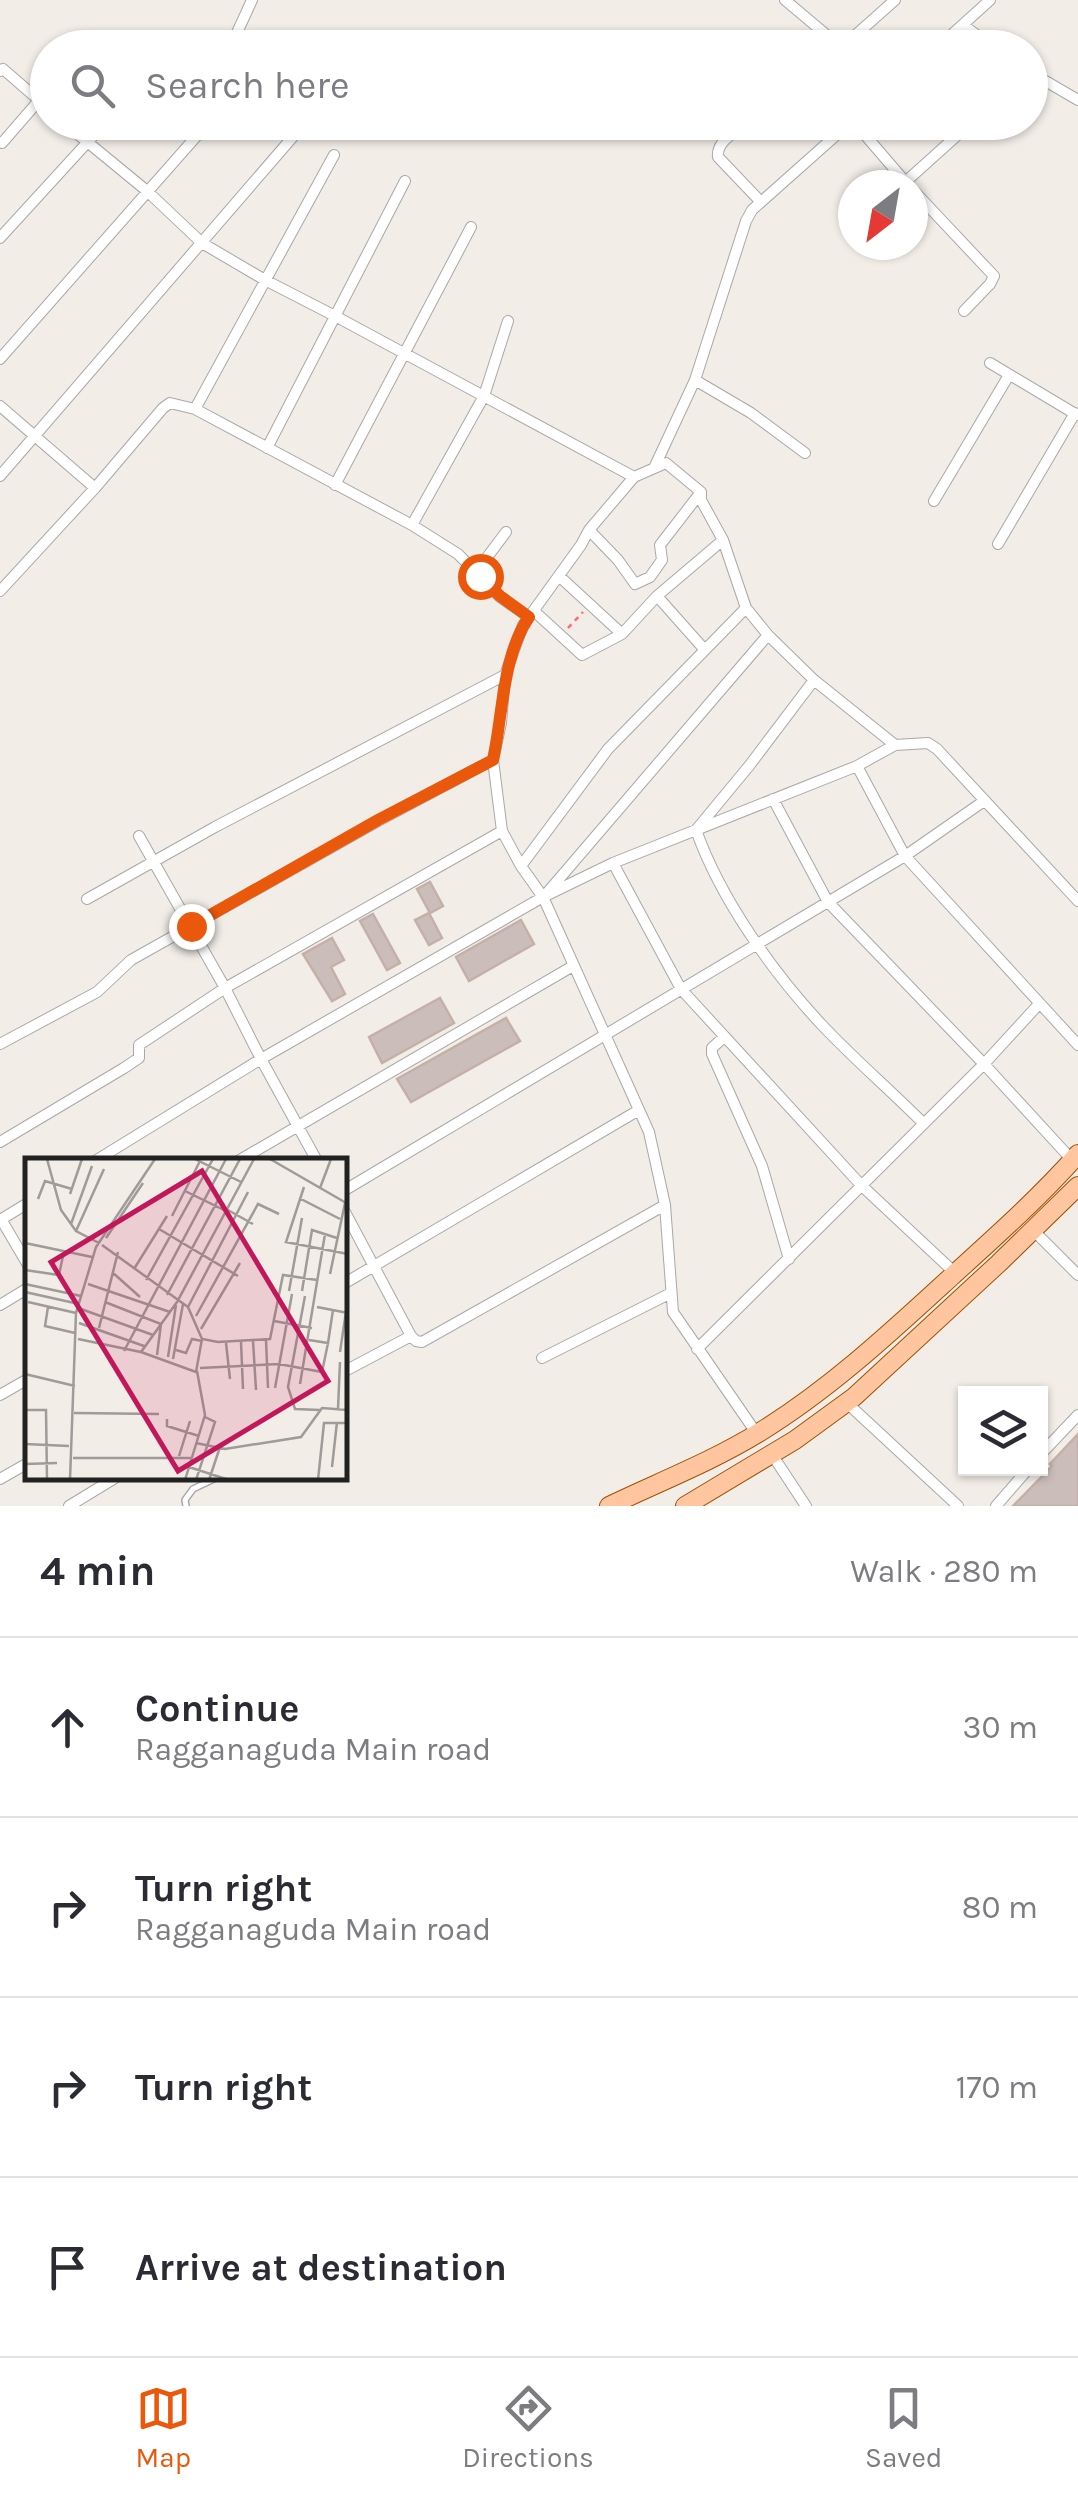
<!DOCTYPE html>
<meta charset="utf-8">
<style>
:root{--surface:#fff;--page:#f7f7f7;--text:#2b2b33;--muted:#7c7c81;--line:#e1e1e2;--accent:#ea580c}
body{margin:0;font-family:Karla,sans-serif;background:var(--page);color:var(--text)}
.controls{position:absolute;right:30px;bottom:30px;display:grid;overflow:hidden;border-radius:0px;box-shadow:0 2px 8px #0004}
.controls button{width:90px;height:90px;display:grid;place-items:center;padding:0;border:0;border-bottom:2px solid var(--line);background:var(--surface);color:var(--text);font:50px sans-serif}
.compass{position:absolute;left:838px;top:170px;width:90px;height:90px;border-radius:50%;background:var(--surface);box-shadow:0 2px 8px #0004;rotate:211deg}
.stop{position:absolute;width:30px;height:30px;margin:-22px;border:8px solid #ea580c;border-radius:50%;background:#fff}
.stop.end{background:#ea580c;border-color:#fff;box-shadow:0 2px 10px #0008}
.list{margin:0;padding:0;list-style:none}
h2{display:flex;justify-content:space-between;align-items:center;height:130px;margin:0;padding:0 40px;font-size:42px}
h2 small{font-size:32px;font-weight:400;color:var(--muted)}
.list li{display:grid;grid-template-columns:65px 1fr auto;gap:30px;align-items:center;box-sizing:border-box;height:180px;padding:0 40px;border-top:2px solid var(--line)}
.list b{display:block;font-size:38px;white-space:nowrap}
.list p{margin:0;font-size:32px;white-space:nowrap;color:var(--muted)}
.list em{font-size:32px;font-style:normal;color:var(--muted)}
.icon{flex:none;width:55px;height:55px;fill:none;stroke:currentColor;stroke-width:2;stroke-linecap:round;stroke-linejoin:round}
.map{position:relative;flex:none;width:1078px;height:1506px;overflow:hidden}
.search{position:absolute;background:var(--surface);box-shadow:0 2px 8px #0004;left:30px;right:30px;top:30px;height:110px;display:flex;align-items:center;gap:25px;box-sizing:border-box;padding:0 35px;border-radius:55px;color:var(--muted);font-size:38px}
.sheet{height:850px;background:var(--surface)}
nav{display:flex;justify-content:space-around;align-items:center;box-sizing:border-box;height:140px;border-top:2px solid var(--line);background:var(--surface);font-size:28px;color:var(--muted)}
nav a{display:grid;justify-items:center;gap:5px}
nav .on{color:var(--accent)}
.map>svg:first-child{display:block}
.building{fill:#cbbeba;stroke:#c5b0a8;stroke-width:2.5}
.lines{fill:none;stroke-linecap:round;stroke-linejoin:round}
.lane-casing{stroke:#a8a8a8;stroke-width:8}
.street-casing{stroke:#a8a8a8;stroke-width:12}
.primary-casing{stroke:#9e5000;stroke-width:20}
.path{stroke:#ff6b74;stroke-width:2.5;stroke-dasharray:5 5;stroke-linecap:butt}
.lane{stroke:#fff;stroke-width:5}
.street{stroke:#fff;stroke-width:10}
.primary{stroke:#ffc69f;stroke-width:18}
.route{stroke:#ea580c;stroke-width:12}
.inset-road{fill:none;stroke:#9e9b98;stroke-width:2.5}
.view{fill:#c2185b;fill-opacity:0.15;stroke:#c2185b;stroke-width:5}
.inset-edge{fill:none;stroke:#212121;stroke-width:5}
</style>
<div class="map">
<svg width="1078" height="1506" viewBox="0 0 1078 1506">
<rect width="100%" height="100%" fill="#f2ede7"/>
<path class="building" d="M 430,882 L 443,906 L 430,913 L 417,889 Z
M 429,913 L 442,938 L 429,945 L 415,920 Z
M 373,914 L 400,963 L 387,970 L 360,921 Z
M 521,920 L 534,944 L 469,981 L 456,957 Z
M 332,938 L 344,960 L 331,967 L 345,994 L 332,1001 L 303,954 Z
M 440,998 L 454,1023 L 382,1063 L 369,1037 Z
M 506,1018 L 520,1041 L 411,1102 L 397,1079 Z
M 1078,1434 L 1078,1506 L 1013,1506 L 1052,1466 L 1050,1464 Z"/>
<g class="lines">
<defs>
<path id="lane" d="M 186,1506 L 185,1500 L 193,1489 L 216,1478"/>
<path id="street" d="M 785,0 L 842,48
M 963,25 L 995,48
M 85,48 L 85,46
M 230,48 L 252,0
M 841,48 L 895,0
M 937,48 L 990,0
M 0,71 L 3,69 L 48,108
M 1030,72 L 1078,100
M 63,122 L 147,191 L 202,243 L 265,280 L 335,316 L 634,477
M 747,122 C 736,132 716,141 718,157 L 760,201
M 854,122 L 908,185
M 2,143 L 48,90
M 902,185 L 972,122
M 913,190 L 994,276 L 990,284 L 964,311
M 852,226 L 853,225
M 0,238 L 106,122
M 0,359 L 209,122
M 990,363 L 1077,415
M 695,380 L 751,413 L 805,453
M 0,406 L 95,488
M 195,409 L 334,155
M 267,448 L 405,181
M 654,468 L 695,380 L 746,221 L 752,210 L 851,122
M 0,476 L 297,132
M 335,485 L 471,227
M 934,501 L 1009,375
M 412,525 L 484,396 L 508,321
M 589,530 L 618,560 L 635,584 L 650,577 L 662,560 L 660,545 L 701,492
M 998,544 L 1075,413
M 476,572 L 506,532
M 559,576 L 622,634
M 0,591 L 95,488 L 163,408 L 170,403 L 195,409 L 412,525 L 458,554 L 500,597 L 529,617 L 523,625 L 505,675 L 501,723 L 493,760 L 502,831 L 521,866 L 543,897 L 649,1132 L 665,1205 L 673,1312 L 757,1434
M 657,596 L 723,540
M 534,611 L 582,655 L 622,634 L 657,596 L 704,649
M 529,617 L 581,545 L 589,530 L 634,477 L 666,463 L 701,492 L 701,500 L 723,540 L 746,608 L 768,635 L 814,680 L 895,745
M 814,680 L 749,766 L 696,830 C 720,898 773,973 822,1025 C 854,1059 890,1090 923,1123
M 857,766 L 905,856 L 1078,1045
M 773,799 L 828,902 L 984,1064 L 1072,1160
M 139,836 L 225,988 L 261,1059 L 317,1161
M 613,863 L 681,989 L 861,1185 L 955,1273
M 521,866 L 608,749 L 746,608
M 547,893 L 768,635
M 87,899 L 215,827 L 505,675
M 724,1037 L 712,1048 L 712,1054 L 762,1166 L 789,1259
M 0,1044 L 97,992 L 131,960 L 378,821 L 493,760
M 0,1142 L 124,1068 L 139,1058 L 139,1045 L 225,988 L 502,831
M 95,1161 L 261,1059 L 543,897 L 613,863 L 857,766 L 895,745 L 928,743 L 937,749 L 1078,901
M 238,1161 L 573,966
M 345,1190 L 905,856 L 984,801
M 345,1212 L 411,1336
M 1,1219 L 28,1265
M 0,1220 L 28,1203
M 1033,1230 L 1078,1275
M 345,1283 L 639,1110
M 0,1305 L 28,1288
M 697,1349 L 984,1064 L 1039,1004
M 542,1358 L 671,1293
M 345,1371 L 411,1336 L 416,1341 L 422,1342 L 665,1205
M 0,1395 L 28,1379
M 847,1403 L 958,1506
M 771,1453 L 806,1506
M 1040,1455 L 1078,1415
M 0,1479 L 28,1463
M 69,1506 L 115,1478
M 996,1506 L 1029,1468"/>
<path id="primary" d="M 609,1506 C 659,1482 713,1461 760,1432 C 830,1389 891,1332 951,1277 C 995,1237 1039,1198 1078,1154
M 685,1506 L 795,1440 L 854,1397 L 999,1263 L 1078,1186"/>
</defs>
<use href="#lane" class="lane-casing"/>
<use href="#street" class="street-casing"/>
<use href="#primary" class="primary-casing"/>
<path class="path" d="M 568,628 L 583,612"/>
<use href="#lane" class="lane"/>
<use href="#street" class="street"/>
<use href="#primary" class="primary"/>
</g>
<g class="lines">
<path class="route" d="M 191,926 L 378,820 L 493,760 C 503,715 502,656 529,617 L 500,596 L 480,576"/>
</g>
<g transform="translate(25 1158)">
<rect width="322" height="322" fill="#f2ede7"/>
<path class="inset-road" d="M 22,1 L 36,52 L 51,73 L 74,85M 170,1 L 216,24M 245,1 L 323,46M 279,29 L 261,84 L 323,96M 295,30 L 306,1M 160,33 L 201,53M 45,36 L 57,1M 274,40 L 315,61M 13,41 L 20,23 L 47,31M 201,51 L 228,66M 147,58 L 175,3M 46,66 L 67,8M 134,71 L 213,118M 51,73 L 79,11M 81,80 L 118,25M 0,85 L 67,99M 77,87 L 163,149 L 177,181 L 193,184 L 245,181 L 258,117 L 292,122M 109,111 L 142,58M 0,112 L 34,117 L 39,93M 87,114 L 115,139M 305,116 L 320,45M 121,122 L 188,1M 0,126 L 56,138M 63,126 L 145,154M 264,133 L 277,60M 277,133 L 287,72 L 312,80M 0,134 L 54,146M 142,137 L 215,1M 280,138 L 263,229 L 270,251 L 295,252M 3,144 L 51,155M 80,144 L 136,166 L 132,197M 23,149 L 20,168 L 50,175M 163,149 L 223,34M 292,149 L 323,155M 56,151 L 128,177M 171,158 L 233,46 L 254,56M 249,163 L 287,170M 54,165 L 119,188M 74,170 L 93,94M 176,171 L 215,105M 53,181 L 116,194 L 152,144 L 229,1M 241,182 L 243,230M 284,182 L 303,185 L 308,152M 228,183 L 231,232M 216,184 L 218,231M 201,185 L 205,221M 151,192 L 161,195 L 167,181 L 177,183M 99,193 L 201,1M 116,194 L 171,214 L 177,181M 315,194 L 322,147M 143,199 L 151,147M 148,201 L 158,146M 175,210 L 254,206 L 297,214 L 303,185M 0,216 L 50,228M 275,226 L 300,76M 250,230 L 267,136M 313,251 L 315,204M 0,252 L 21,252 L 22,322M 49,255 L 134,256M 142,261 L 142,268 L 174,278M 171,285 L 200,291 L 276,279 L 297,250 L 323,252M 0,286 L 44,288M 154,298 L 165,263M 48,300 L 166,300M 0,306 L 32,305M 164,309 L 204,322M 307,309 L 312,264M 45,322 L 51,155 L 71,89 L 130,1M 160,322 L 180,257 L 172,213M 171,322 L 190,264 L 180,259M 184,322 L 195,289M 293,322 L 299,265 L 323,265"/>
<path class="view" d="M 177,13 L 303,223 L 153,313 L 26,104 Z"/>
<rect width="322" height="322" class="inset-edge"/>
</g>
</svg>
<div class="controls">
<button><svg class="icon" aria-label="layers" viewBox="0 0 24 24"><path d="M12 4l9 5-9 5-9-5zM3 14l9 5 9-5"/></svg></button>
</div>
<svg class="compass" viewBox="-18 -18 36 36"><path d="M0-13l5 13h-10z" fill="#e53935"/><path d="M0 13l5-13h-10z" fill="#7c7c81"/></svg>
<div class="stop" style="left:480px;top:576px"></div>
<div class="stop end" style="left:191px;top:926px"></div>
<div class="search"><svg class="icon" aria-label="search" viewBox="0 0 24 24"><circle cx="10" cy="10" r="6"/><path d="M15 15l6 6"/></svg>Search here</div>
</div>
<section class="sheet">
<h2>4 min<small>Walk · 280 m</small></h2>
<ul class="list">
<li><svg class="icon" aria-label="ahead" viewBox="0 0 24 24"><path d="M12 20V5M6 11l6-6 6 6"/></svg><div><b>Continue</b><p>Ragganaguda Main road</p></div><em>30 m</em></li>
<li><svg class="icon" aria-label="right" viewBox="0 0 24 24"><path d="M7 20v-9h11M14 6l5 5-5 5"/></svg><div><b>Turn right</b><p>Ragganaguda Main road</p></div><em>80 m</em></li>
<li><svg class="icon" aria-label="right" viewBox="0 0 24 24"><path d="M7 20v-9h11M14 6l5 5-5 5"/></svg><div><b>Turn right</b></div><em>170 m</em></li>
<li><svg class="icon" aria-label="arrive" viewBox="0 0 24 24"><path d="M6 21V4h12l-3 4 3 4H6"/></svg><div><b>Arrive at destination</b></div></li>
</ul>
</section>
<nav>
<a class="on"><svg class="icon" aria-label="map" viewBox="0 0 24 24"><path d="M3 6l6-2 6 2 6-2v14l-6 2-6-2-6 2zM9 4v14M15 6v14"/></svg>Map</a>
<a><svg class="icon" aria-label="directions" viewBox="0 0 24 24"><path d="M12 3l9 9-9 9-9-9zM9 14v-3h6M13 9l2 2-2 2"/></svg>Directions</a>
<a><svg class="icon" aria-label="saved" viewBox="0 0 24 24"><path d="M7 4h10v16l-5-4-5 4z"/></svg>Saved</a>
</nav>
